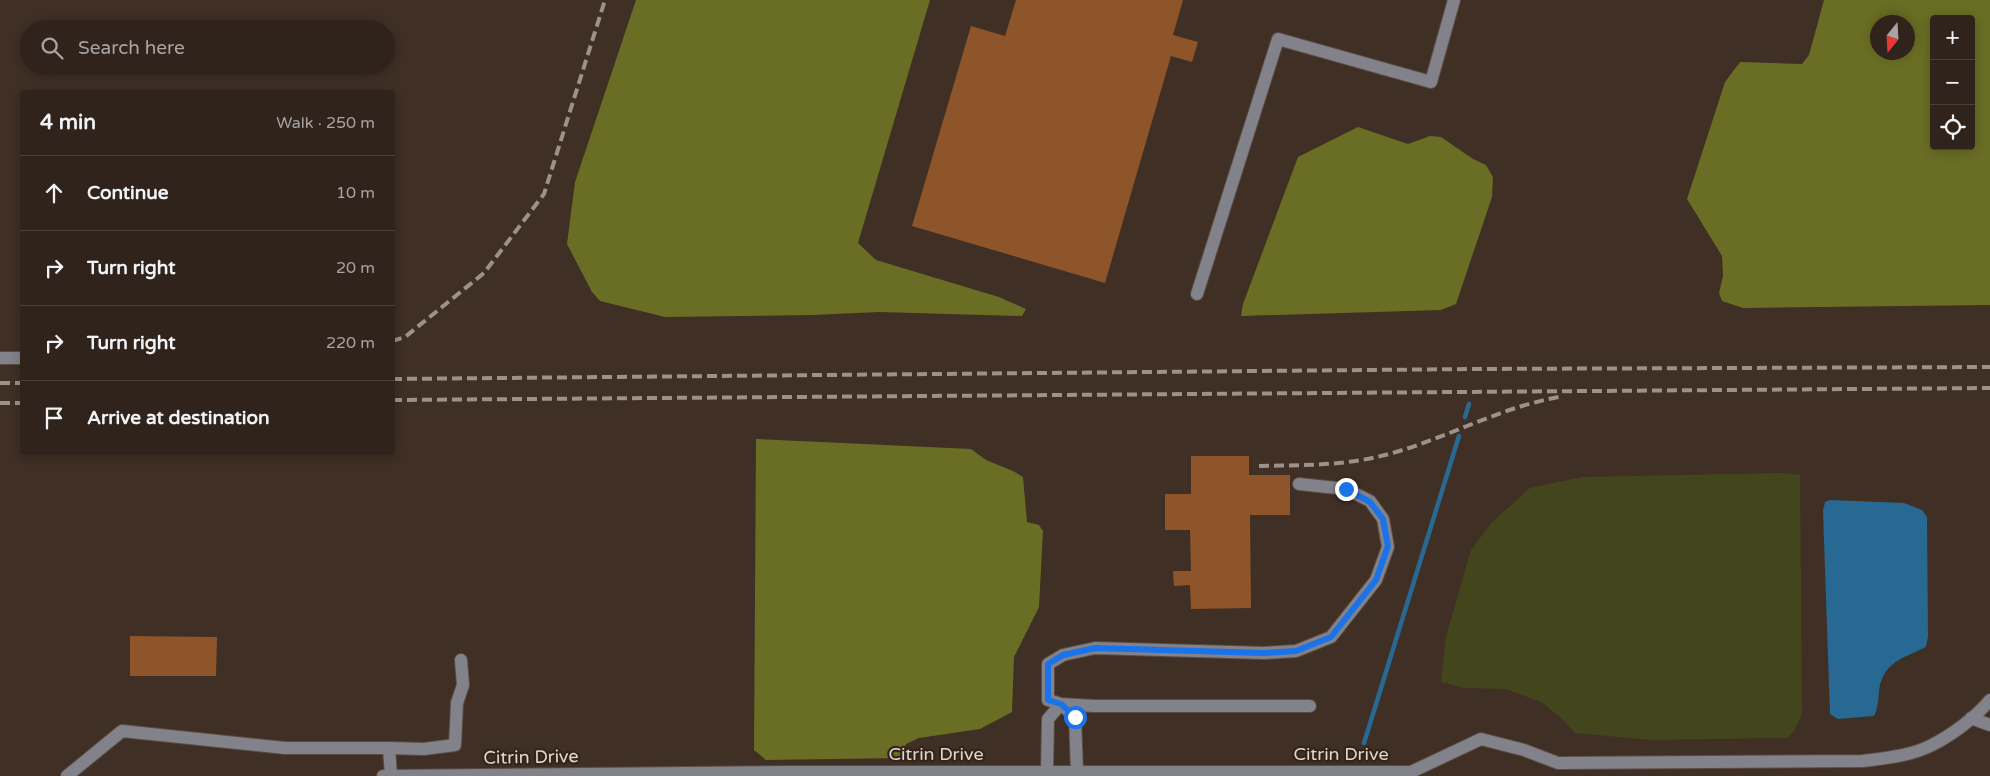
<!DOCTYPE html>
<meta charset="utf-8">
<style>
:root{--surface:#2f231b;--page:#3b2f28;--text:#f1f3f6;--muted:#a7a4a3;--line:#4a403a}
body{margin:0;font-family:"Varela Round",sans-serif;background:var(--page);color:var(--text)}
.controls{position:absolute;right:15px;top:15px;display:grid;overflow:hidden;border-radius:5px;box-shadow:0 2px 12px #0003}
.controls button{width:45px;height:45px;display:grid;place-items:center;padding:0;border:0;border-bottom:1px solid var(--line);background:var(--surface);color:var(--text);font:25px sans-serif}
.compass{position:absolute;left:1870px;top:15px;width:45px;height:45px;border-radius:50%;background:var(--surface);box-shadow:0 2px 12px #0003;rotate:198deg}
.stop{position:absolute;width:15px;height:15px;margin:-11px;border:4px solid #1a73e8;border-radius:50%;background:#fff}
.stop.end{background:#1a73e8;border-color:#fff;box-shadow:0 1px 5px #0008}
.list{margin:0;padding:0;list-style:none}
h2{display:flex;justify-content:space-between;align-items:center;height:65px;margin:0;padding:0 20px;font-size:21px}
h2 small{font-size:16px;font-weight:400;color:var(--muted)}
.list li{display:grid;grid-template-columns:32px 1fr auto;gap:15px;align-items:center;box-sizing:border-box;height:75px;padding:0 20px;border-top:1px solid var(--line)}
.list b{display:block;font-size:19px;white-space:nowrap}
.list em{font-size:16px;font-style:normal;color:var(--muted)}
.icon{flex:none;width:28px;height:28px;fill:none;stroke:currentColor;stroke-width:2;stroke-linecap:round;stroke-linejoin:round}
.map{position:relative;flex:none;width:1990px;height:776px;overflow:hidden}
.search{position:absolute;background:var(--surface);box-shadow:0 2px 12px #0003;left:20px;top:20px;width:375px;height:55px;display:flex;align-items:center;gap:12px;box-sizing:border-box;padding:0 18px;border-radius:28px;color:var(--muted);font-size:19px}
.panel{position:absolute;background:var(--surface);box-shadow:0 2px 12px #0003;left:20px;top:90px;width:375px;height:365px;border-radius:5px}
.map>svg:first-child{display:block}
.green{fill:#43461c}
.forest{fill:#6a6d24;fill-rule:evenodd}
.water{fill:#286993}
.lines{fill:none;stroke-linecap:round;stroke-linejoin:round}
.stream{stroke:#286993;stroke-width:4.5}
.building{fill:#8e552a}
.minor-casing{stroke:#5c4d43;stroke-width:14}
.minor{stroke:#82828b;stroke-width:12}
.rail{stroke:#9d9188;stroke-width:4;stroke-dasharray:10 5;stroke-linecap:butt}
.route{stroke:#1a73e8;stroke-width:6}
.labels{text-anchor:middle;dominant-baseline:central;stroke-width:4.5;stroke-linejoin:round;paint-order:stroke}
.street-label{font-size:18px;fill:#e1d7d0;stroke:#34251a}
</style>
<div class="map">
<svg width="1990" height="776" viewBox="0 0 1990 776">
<rect width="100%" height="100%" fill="#3f2f24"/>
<path class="green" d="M 1784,473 L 1800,475 L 1802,714 L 1794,731 L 1787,738 L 1651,740 L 1575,733 L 1559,716 L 1541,702 L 1506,689 L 1464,688 L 1441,682 L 1446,637 L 1471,550 L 1492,522 L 1530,488 L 1582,477 Z"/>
<path class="forest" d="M 636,0 L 930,0 L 858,243 L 876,260 L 999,297 L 1026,309 L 1022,316 L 879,312 L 813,315 L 665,317 L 600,301 L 592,292 L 567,244 L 575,182 Z
M 1824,0 L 1990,0 L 1990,305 L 1743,308 L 1722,301 L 1719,293 L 1723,276 L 1722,256 L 1687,199 L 1725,82 L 1740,62 L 1802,64 L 1809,55 ZM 1934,19 L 1971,19 L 1971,146 L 1934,146 ZM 1908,22 L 1908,52 L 1878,52 L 1878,22 Z
M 1358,127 L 1408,144 L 1430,136 L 1441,137 L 1473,159 L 1486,165 L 1493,177 L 1492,197 L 1456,304 L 1441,310 L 1241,316 L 1243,304 L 1298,157 Z
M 756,439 L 971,449 L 986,460 L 1013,471 L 1023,477 L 1027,522 L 1039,525 L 1043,531 L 1039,607 L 1014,657 L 1012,712 L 980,729 L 919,738 L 906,744 L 901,758 L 766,760 L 754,750 Z"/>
<path class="water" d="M 1830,500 L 1904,503 L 1922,510 L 1927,517 L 1928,636 L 1926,647 C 1906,657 1886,661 1880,685 C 1878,695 1879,707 1874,716 L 1838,719 L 1830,714 L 1823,511 L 1825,502 Z"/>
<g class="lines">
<path class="stream" d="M 1465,417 L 1469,404
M 1364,743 L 1459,436"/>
</g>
<path class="building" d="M 1016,0 L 1183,0 L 1173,35 L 1198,42 L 1192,62 L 1171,56 L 1105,283 L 912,226 L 971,26 L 1005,36 Z
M 1191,456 L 1249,456 L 1249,475 L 1290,475 L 1290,515 L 1250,515 L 1251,608 L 1191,609 L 1190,585 L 1174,586 L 1173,571 L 1191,571 L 1190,530 L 1165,530 L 1165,494 L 1191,494 Z
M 130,636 L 217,637 L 216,676 L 130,676 Z"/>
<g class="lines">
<defs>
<path id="minor" d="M 1197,294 L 1278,39 L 1431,82 L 1454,0
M 0,358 L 22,358
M 1299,484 L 1346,489 L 1370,501 L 1383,519 L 1388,547 L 1376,580 L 1331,637 L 1296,651 L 1264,653 L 1095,648 L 1063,655 L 1048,664 L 1048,700 L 1061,704 L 1094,706 L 1310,706
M 1061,704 L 1075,717 L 1077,772
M 1971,718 L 1990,725
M 389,748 L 424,749 L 455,745 L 457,703 L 463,685 L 461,660
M 1047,772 L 1048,719 L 1061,704
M 67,776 L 122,731 L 285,748 L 389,748 L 391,776
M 383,776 L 796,772 L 1411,772 L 1481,739 L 1524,750 L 1558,763 L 1863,761 C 1886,758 1911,756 1932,745 C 1952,735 1976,717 1990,700"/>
</defs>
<use href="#minor" class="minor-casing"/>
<use href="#minor" class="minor"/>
<path class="rail" d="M 392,341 L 405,337 L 484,273 L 544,194 L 605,0
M 392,379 L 1475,369 L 1990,367
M 0,383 L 22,383
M 392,400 L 1990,388
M 0,403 L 22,403
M 1259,466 C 1301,465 1343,466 1385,455 C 1444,440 1497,408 1559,397"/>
</g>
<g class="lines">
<path class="route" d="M 1075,717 L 1061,704 L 1048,700 L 1048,664 L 1063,655 L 1095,648 L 1264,653 L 1296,651 L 1331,637 L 1376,580 L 1388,546 L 1383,519 L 1370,502 L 1346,489"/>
</g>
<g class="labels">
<g class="street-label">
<text x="936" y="754">Citrin Drive</text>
<text x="1341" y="754">Citrin Drive</text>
<text transform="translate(531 757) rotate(-1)">Citrin Drive</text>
</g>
</g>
</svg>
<div class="controls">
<button>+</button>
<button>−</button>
<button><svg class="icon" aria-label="locate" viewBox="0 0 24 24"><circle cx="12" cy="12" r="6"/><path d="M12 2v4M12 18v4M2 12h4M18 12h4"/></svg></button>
</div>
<svg class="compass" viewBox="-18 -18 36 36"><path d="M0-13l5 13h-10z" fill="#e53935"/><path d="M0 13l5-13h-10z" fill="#a7a4a3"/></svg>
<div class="stop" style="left:1075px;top:717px"></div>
<div class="stop end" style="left:1346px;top:489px"></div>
<div class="search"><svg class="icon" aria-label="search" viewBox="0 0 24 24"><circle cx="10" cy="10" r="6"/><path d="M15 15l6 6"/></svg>Search here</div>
<section class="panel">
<h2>4 min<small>Walk · 250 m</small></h2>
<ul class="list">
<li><svg class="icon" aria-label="ahead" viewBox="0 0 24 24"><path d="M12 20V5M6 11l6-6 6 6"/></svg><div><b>Continue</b></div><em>10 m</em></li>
<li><svg class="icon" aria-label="right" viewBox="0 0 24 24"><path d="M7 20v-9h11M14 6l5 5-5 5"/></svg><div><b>Turn right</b></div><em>20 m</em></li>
<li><svg class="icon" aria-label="right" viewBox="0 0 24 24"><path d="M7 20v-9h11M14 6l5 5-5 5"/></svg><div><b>Turn right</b></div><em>220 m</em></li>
<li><svg class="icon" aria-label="arrive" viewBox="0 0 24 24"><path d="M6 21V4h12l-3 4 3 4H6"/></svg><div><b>Arrive at destination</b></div></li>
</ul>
</section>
</div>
